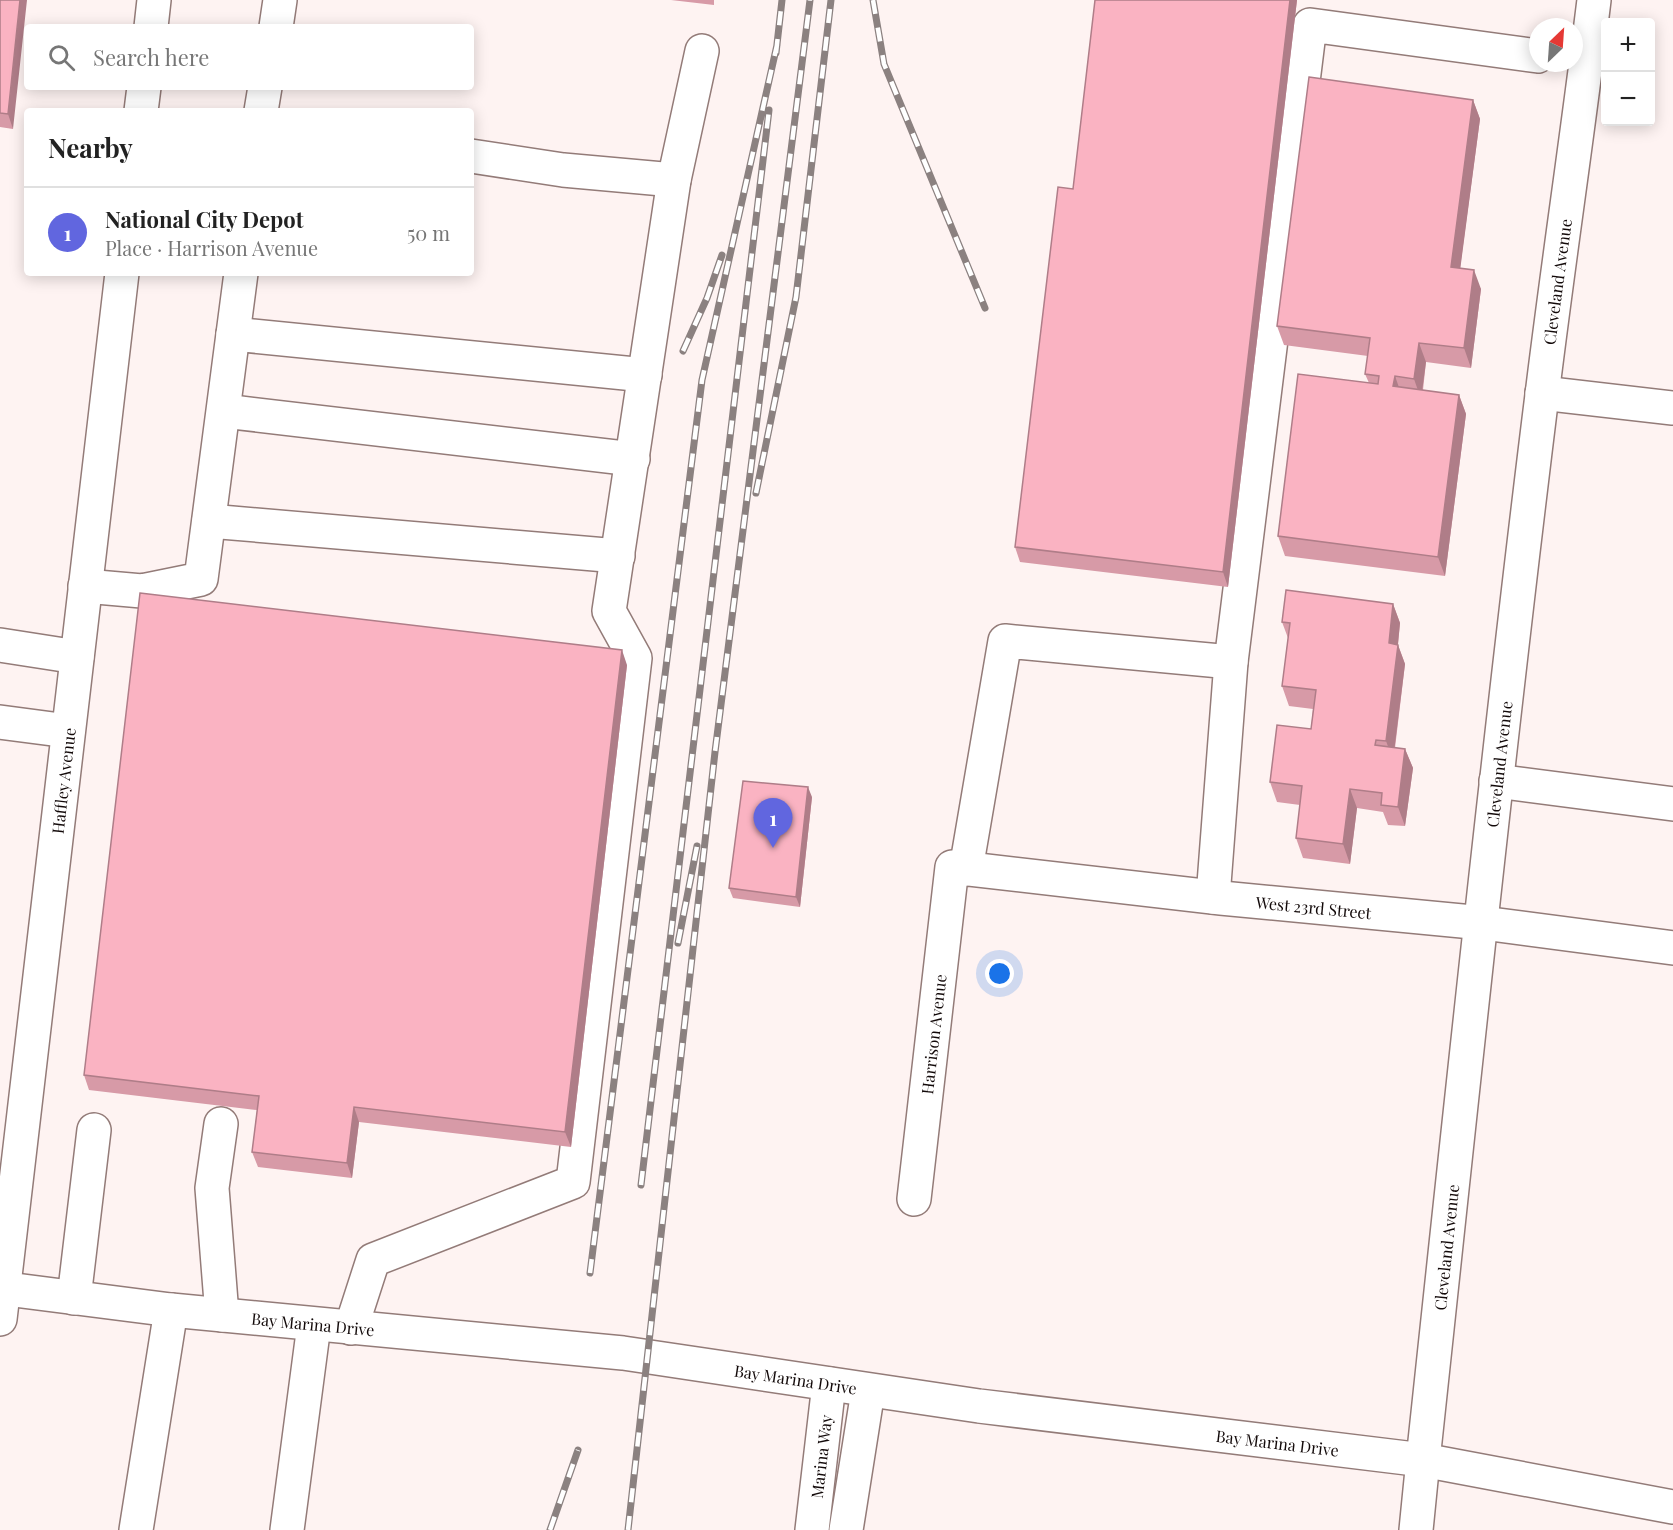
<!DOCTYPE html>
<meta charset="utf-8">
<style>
:root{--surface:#fff;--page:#f6f6f6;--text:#222;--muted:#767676;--line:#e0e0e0;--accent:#6166df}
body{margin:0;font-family:"Playfair Display",serif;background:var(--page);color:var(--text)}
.controls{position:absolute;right:18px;top:18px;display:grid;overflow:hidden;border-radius:6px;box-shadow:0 3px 15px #0003}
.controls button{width:54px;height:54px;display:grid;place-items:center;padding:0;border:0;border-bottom:2px solid var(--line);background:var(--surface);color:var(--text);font:30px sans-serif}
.compass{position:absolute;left:1529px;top:18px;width:54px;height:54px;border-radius:50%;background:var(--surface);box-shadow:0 3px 15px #0003;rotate:25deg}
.you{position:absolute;left:1000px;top:974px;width:21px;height:21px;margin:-15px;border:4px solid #fff;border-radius:50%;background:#1a73e8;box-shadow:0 0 0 9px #1a73e833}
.badge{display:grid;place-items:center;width:39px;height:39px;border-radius:50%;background:var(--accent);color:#fff;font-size:20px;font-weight:700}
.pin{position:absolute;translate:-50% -50px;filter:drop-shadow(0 2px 3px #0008)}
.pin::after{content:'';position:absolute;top:32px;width:21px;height:18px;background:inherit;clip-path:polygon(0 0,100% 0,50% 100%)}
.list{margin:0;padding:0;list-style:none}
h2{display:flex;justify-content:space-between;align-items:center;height:78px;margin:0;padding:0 24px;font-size:26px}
h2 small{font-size:20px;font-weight:400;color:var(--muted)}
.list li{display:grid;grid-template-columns:39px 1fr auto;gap:18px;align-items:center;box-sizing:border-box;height:90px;padding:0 24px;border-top:2px solid var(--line)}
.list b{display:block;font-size:22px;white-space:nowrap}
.list p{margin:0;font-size:20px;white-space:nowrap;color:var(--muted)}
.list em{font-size:20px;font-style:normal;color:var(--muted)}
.icon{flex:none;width:33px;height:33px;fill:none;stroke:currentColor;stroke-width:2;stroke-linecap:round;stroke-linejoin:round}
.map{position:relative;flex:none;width:1673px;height:1530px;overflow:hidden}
.search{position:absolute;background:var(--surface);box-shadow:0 3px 15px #0003;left:24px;top:24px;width:450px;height:66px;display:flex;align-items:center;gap:15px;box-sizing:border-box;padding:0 21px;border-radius:6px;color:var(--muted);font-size:22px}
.panel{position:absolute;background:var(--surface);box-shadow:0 3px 15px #0003;left:24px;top:108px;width:450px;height:168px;border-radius:6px}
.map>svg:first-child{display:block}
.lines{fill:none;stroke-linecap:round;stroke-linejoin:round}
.minor-casing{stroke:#937b78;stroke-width:36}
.major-casing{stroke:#937b78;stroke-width:36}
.minor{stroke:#fff;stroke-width:33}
.major{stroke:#fff;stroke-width:33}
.rail-casing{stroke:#8b8180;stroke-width:7}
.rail{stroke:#fff;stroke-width:4.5;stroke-dasharray:14;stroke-linecap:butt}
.wall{fill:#d79aa7}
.shaded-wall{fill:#af7d88}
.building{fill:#fab3c2;stroke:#af7d88;stroke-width:1.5}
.labels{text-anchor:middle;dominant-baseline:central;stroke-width:5;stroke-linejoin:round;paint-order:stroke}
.street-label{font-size:16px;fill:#120909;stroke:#fff}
</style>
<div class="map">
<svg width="1673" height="1530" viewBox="0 0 1673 1530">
<rect width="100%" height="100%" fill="#fef3f2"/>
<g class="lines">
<defs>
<g id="minor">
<path d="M 151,27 L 154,0"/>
<path d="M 276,27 L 280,0"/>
<path d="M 141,111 L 144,87"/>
<path d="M 261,111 L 265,87"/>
<path d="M 471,156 L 563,170 L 674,180"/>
<path d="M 233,334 L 645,375"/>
<path d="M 1542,393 L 1673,408"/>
<path d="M 224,411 L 633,459"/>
<path d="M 209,521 L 618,556"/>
<path d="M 85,586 L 142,591 L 201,579 L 241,273"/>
<path d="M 0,645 L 77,657"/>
<path d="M 1231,662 L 1310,25 L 1538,56"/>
<path d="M 0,722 L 68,731"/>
<path d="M 1496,781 L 1673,804"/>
<path d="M 966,869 L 1005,641 L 1231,662 L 1213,897"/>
<path d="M 221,1124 L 212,1188 L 222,1315"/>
<path id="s1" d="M 914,1199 L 952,867 L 1221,898 L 1483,923 L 1673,948"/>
<path d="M 74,1298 L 94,1130"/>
<path id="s2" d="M 0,1319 L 122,273"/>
<path d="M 351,1328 L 373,1260 L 573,1182 L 635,658 L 609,611 L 674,180 L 702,51"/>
<path d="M 136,1530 L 171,1310"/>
<path d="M 287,1530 L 314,1325"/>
<path id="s3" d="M 812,1530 L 829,1384"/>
<path d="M 846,1530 L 868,1391"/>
<path d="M 1416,1530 L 1423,1460"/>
</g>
<g id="major">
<path id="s4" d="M 0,1288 L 171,1310 L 623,1353 L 979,1406 L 1423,1460 L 1673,1507"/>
<path id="s5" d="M 1423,1460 C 1461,1105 1498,750 1542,395 C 1558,264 1578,132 1594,0"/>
</g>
</defs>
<use href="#minor" class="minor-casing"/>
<use href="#major" class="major-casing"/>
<use href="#minor" class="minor"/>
<use href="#major" class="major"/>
<defs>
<path id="rail" d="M 873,0 L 884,64 L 985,308
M 776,53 L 782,0
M 683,351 L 707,298 L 722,255
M 756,493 L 796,297 L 831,0
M 678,943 L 697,846
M 641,1185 L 769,110
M 590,1273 L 702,380 L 777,45
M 550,1530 L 578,1450
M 628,1530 L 715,752 L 810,0"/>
</defs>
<use href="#rail" class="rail-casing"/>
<use href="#rail" class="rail"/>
</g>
<path class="wall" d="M 0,0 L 13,129 L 0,127 Z
M 671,0 L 714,0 L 714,5 Z
M 1095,0 L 1297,0 L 1228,587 L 1020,562 L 1015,547 L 1073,189 Z
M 1473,100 L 1480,119 L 1460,268 L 1481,289 L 1471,368 L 1426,362 L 1423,390 L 1459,395 L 1466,414 L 1445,576 L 1285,556 L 1278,536 L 1369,383 L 1365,374 L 1368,356 L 1284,345 L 1277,326 Z
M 1393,604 L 1400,623 L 1398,645 L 1405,664 L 1395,748 L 1405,749 L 1413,768 L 1405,826 L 1388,825 L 1383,812 L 1357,808 L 1350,864 L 1303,858 L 1296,838 L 1300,805 L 1277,802 L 1270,782 L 1311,729 L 1313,709 L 1289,706 L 1282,686 L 1288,638 L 1282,622 Z
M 627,665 L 571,1147 L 359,1122 L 352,1178 L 258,1167 L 252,1152 L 257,1110 L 89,1090 L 84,1075 Z
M 812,797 L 800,907 L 733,898 L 729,888 Z"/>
<path class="shaded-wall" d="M 20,0 L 27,0 L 13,129 L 8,114 Z
M 1290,0 L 1297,0 L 1228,587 L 1223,572 Z
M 1473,100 L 1480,119 L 1458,286 L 1451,267 Z
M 1474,270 L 1481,289 L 1471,368 L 1464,348 Z
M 1419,343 L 1426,362 L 1421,399 L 1414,379 Z
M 1395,376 L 1402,396 L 1393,386 Z
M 1459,395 L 1466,414 L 1445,576 L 1438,557 Z
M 1393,604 L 1400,623 L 1396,663 L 1389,643 Z
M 1398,645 L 1405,664 L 1393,760 L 1386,741 Z
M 622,650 L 627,665 L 571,1147 L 565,1132 Z
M 1405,749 L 1413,768 L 1405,826 L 1398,807 Z
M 808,787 L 812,797 L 800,907 L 796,897 Z
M 1350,789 L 1357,808 L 1350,864 L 1343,844 Z
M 354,1107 L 359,1122 L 352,1178 L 347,1163 Z"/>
<path class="building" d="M 0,0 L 20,0 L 8,114 L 0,113 Z
M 1095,0 L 1290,0 L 1223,572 L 1015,547 L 1058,187 L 1073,189 Z
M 1309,77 L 1473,100 L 1451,267 L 1474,270 L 1464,348 L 1419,343 L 1414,379 L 1395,376 L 1393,386 L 1459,395 L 1438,557 L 1278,536 L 1298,374 L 1378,384 L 1379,376 L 1365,374 L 1370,338 L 1277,326 Z
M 1286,590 L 1393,604 L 1389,643 L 1398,645 L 1386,741 L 1376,740 L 1375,745 L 1405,749 L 1398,807 L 1381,805 L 1382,793 L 1350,789 L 1343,844 L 1296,838 L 1302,786 L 1270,782 L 1277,725 L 1311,729 L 1316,690 L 1282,686 L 1290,623 L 1282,622 Z
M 140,593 L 622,650 L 565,1132 L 354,1107 L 347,1163 L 252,1152 L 259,1096 L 84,1075 Z
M 743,781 L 808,787 L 796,897 L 729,888 Z"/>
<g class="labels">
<g class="street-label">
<text stroke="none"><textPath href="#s5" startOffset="1186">Cleveland Avenue</textPath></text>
<text stroke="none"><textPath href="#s5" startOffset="700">Cleveland Avenue</textPath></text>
<text stroke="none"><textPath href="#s2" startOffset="542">Haffley Avenue</textPath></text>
<text stroke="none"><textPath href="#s1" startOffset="698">West 23rd Street</textPath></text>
<text stroke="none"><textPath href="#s1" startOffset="166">Harrison Avenue</textPath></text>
<text stroke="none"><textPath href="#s5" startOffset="214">Cleveland Avenue</textPath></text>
<text stroke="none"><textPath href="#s4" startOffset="315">Bay Marina Drive</textPath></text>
<text stroke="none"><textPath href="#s4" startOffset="801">Bay Marina Drive</textPath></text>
<text stroke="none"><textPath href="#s4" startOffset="1287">Bay Marina Drive</textPath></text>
<text stroke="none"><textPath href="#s3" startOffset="74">Marina Way</textPath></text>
</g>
</g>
</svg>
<div class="controls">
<button>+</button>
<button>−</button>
</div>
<svg class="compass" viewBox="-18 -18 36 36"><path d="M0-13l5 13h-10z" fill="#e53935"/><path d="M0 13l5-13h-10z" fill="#767676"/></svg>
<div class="you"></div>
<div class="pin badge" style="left:773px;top:848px">1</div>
<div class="search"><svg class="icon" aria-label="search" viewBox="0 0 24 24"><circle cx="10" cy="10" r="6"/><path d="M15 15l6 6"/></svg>Search here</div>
<section class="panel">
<h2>Nearby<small></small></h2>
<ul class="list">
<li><span class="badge">1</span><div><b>National City Depot</b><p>Place · Harrison Avenue</p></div><em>50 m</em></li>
</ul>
</section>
</div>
